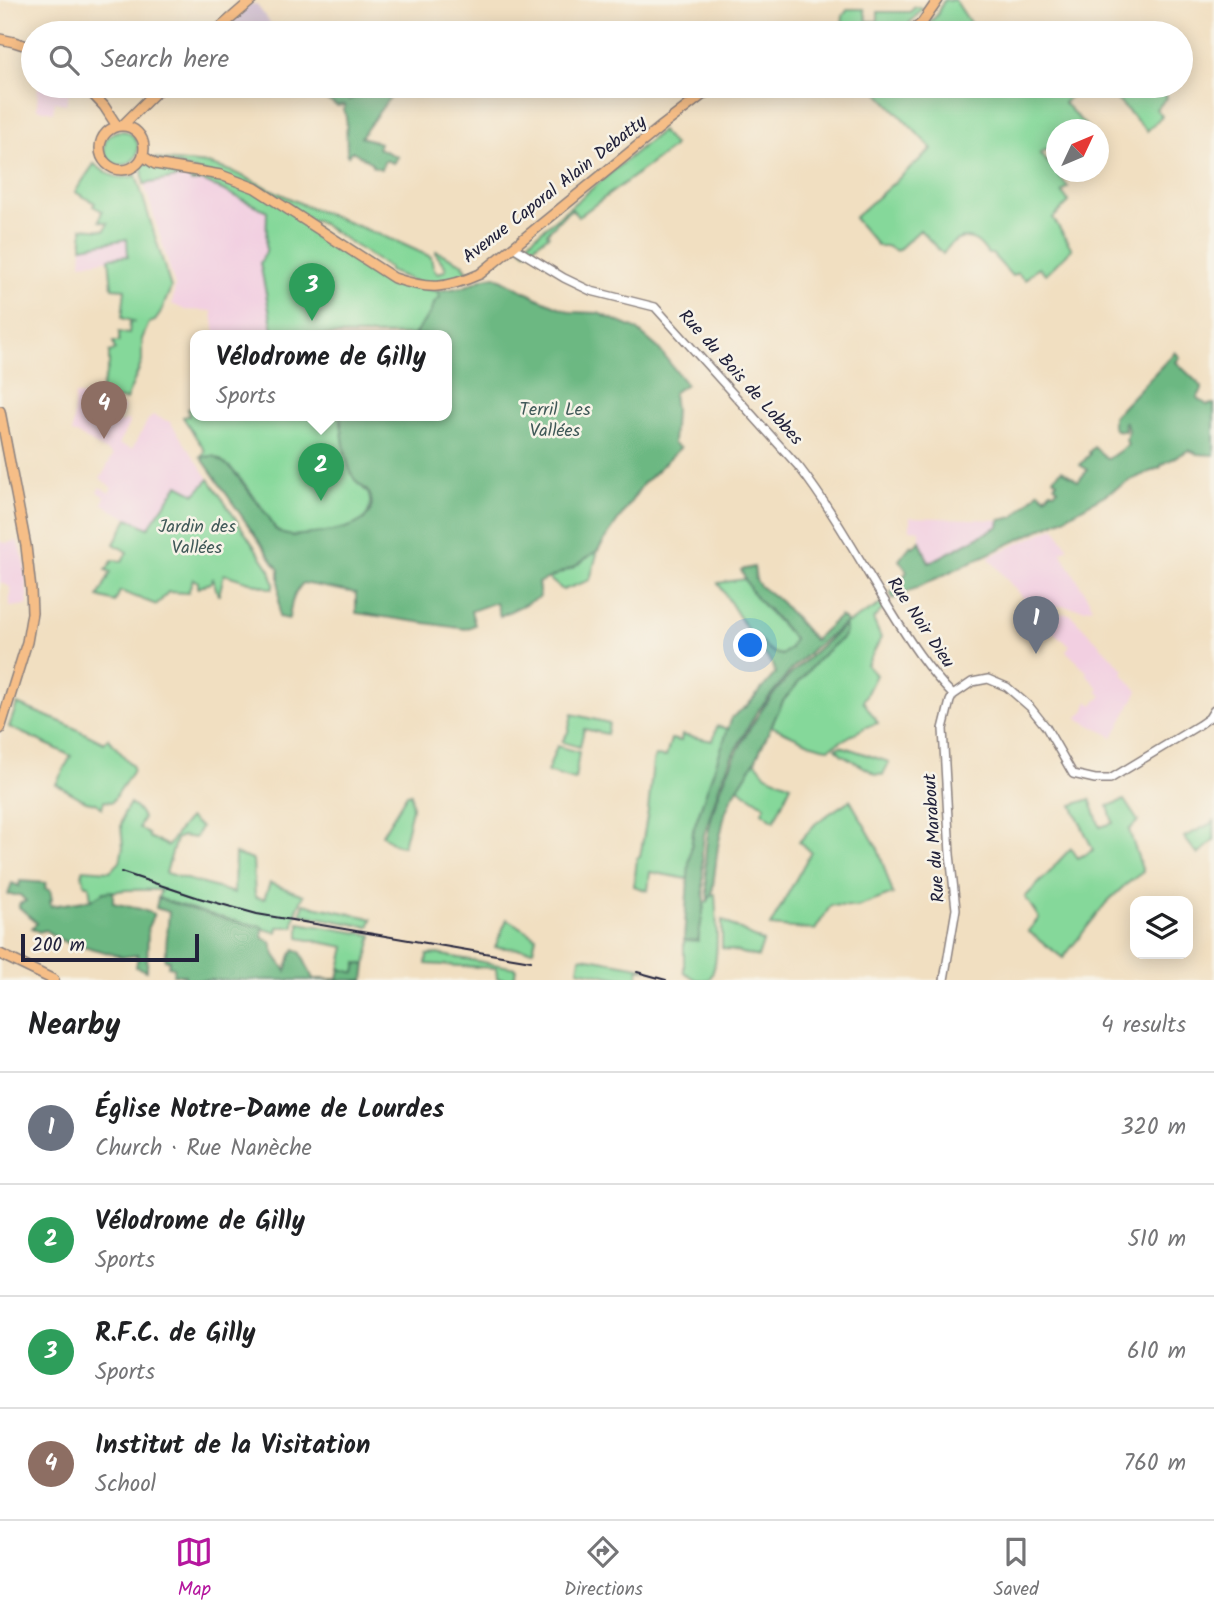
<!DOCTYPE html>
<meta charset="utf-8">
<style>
:root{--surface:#fff;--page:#f6f6f6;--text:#202124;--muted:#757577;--line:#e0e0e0;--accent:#b5179e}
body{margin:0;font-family:Kalam,sans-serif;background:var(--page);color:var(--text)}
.controls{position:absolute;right:21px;bottom:21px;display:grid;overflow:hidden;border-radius:14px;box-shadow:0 4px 18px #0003}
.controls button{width:63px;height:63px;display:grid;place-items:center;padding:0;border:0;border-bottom:2px solid var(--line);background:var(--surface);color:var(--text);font:35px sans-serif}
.compass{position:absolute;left:1046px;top:119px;width:63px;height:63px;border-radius:50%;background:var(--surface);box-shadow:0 4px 18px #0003;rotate:46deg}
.scale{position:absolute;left:21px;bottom:18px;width:178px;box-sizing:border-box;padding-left:7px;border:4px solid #22223b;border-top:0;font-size:19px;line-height:24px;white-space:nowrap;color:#22223b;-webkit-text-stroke:5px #f7f3e8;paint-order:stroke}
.you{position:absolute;left:751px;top:646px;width:24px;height:24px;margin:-18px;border:5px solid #fff;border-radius:50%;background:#1a73e8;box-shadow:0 0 0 10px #1a73e833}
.badge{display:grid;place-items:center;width:46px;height:46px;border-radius:50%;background:var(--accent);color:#fff;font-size:23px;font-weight:700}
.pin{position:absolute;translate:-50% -58px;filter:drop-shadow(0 2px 4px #0008)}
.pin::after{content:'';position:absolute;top:37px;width:24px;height:21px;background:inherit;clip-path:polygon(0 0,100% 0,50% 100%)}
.popup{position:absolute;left:190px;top:330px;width:262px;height:91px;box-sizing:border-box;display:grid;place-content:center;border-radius:14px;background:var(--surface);filter:drop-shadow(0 2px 5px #0005);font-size:23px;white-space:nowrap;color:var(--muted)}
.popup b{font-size:26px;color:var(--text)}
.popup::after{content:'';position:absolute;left:50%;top:100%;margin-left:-14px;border:14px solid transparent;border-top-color:var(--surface)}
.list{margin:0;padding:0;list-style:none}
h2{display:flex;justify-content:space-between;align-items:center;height:91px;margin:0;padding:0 28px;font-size:30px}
h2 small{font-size:23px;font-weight:400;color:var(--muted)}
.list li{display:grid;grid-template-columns:46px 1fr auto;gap:21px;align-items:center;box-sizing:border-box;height:112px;padding:0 28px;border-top:2px solid var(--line)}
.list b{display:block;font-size:26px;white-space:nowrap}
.list p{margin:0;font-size:23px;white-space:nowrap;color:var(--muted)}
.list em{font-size:23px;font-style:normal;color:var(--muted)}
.icon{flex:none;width:38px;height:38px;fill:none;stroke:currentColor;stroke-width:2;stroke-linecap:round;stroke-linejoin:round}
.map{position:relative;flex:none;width:1214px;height:980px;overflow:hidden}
.search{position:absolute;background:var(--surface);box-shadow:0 4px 18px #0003;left:21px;right:21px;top:21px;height:77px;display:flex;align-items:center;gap:18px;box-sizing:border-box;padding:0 24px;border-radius:38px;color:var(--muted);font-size:26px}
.sheet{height:539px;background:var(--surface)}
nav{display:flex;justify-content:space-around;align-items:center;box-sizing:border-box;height:98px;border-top:2px solid var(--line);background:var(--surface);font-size:19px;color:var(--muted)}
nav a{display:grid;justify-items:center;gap:4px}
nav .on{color:var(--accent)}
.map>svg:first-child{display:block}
.built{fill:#f2cfe1}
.industrial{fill:#cfbdcf}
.green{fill:#85d89a;stroke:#547d6a;stroke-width:2}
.forest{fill:#6cb882;stroke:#476d5e;stroke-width:2}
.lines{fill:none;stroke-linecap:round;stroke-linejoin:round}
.minor-casing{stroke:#8a807e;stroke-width:10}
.major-casing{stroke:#8a807e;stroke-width:12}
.minor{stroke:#fff;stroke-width:7}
.major{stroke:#f6be87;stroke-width:9}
.tram{stroke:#22223b;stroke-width:2}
.labels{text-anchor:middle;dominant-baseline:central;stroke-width:5;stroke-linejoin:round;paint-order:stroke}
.street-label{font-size:18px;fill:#22223b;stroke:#f7f3e8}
.park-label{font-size:18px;fill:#405958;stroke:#f7f3e8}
</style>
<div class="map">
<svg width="1214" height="980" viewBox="0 0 1214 980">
<rect width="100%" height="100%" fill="#f7f3e8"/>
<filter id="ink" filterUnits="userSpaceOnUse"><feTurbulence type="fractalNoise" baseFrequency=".0143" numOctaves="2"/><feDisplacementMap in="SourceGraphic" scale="14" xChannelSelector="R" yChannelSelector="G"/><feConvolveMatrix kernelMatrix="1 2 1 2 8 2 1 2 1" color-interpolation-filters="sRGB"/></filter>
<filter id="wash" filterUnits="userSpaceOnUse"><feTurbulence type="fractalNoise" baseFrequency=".00686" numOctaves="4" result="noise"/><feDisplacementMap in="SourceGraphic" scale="28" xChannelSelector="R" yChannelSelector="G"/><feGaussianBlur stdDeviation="1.57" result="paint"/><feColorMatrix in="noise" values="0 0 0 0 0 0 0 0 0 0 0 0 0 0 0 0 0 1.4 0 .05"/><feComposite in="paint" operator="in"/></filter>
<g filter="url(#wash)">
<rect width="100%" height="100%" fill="#f1dfc1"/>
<path class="built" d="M 38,86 L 71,86 L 66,104 L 55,102 L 53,112 L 37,109 Z
M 187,176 L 203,181 L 246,202 L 268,211 L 266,252 L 260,263 L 274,335 L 215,335 L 212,311 L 185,310 L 172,304 L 175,286 L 144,184 Z
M 127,239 L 128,256 L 81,264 L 82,247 Z
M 75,395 L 86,396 L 84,407 L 98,410 L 101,398 L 124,408 L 118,421 L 123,423 L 125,420 L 130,421 L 119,444 L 132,449 L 148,420 L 153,415 L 170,422 L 209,479 L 196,495 L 178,485 L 148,528 L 112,510 L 102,503 L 105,497 L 97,492 L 100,487 L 109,493 L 112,488 L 100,478 L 102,476 L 113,455 L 79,435 L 72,433 Z
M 910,517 L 1000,520 L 999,526 L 928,563 L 920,541 L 920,530 L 910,529 Z
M 1055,527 L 1068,548 L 1061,552 L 1093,607 L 1085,609 L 1062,606 L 1034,609 L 1014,588 L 988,557 Z
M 0,541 L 5,543 L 17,541 L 24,558 L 28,605 L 10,607 L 10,587 L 0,582 Z
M 1047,613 L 1070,614 L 1124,670 L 1122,673 L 1138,691 L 1113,737 L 1077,718 L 1084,712 L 1088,701 L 1092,705 L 1102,696 L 1097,691 L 1099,689 L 1086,673 L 1087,671 L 1066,651 L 1070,645 L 1033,617 Z"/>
<path class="industrial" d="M 250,4 L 256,4 L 278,33 L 218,33 Z"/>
<path class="green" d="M 944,0 L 955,0 L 977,33 L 921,33 L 937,15 Z
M 915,7 L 923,8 L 901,33 L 841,33 L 843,16 L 848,9 L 864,9 L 867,21 L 878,21 L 878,12 L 910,12 Z
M 872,86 L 1086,86 L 1071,95 L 1064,103 L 1089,129 L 1056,130 L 1056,145 L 1040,153 L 1068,187 L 1062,192 L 1069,202 L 1053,218 L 1072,249 L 1046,274 L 1038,267 L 1025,280 L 1017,273 L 1012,276 L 992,254 L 988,254 C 985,250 981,244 976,241 C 963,233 950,243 943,254 L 920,230 L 897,251 L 886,246 L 878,246 L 854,218 L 932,149 Z
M 1104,86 L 1161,86 L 1167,98 L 1156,109 L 1162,116 L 1147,131 Z
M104 148a17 17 0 1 1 34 0a17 17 0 1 1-34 0Z
M 661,131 L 674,145 L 671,149 L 578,217 L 572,209 L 564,215 L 547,233 L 549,235 L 526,252 L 521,248 Z
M 156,158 L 163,160 L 209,164 L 234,172 L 304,205 L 398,242 L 431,257 L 433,267 L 437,273 L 445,271 L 446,268 L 436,254 L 436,251 L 464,264 L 463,267 L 466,268 L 466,271 L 476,273 L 446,283 L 419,283 L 389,271 L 389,268 L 316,220 L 312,221 L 264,189 L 153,159 Z
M 143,163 L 176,171 L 212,175 L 250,186 L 292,211 L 370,270 L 400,285 L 437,291 L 441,297 L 435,302 L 430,313 L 414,335 L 274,335 L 260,263 L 266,252 L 267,211 L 203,181 L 191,182 L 187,176 L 144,184 L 142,170 Z
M 94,164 C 107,174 119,182 136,175 L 171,288 L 160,314 L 155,321 L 149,323 L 142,339 L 142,362 L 126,400 L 99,396 L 109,365 L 109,352 L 115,350 L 113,342 L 119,342 L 119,332 L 129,334 L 130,322 L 135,322 L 122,318 L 125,289 L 112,288 L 109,258 L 128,256 L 127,239 L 82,247 L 82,228 L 105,230 L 108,223 L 99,221 L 102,211 L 93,206 L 95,203 L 75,192 Z
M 195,407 L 195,415 L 340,415 C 343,436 344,459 354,478 C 360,488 371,490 370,503 C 370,517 359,525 346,528 C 334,531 294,539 283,534 C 275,531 273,524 269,518 C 258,501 234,467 217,458 C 212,456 207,457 201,457 L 205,451 L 183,417 L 189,416 L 188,409 Z
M 209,479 L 270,570 L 274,584 L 272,589 L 224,574 L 219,595 L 218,595 L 213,579 L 210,583 L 198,588 L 198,582 L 193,579 L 188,593 L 168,592 L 157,605 L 120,591 L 115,602 L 98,597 L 111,572 L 106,570 L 113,560 L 122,561 L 127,552 L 114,544 L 128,518 L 148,528 L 178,485 L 195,494 Z
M 598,550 L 590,580 L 563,590 L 548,578 L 574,567 Z
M 745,579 C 755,601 778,620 794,639 L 790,648 L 782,655 C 769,653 764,644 756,635 L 752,637 L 718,583 Z
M 883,603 L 885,607 L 873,619 L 881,638 L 867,665 L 876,675 L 863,701 L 878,723 L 866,727 L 829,748 L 822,747 L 809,743 L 771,726 L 783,701 L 819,658 L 842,638 L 846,632 L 845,625 Z
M 17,704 L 66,724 L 104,743 L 108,738 L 133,767 L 132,772 L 112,802 L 104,801 L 102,808 L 96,803 L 86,801 L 56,784 L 71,756 L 53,747 L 9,727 Z
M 572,714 L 609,723 L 607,734 L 584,729 L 580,747 L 562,742 L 568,732 Z
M 717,726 L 728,729 L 693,830 L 688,879 L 650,872 L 648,891 L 634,886 L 637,858 L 640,857 L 648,811 L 653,762 L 655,756 L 666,757 L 671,739 L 681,741 L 682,735 L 713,741 Z
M 557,746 L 579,752 L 575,780 L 547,772 Z
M 841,746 L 889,762 L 883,775 L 876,774 L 841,754 L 836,748 Z
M 755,761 L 766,775 L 791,785 L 774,821 L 762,812 L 765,806 L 738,788 Z
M 411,793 L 412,809 L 403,846 L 394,844 L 382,835 L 383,833 L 407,794 Z
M 1090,799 L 1100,827 L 1113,823 L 1108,806 L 1124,800 L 1138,821 L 1129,830 L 1143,872 L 1124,886 L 1106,903 L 1063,958 L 1028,931 L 1039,918 L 1025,897 L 1051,871 L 1057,863 L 1071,848 L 1078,858 L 1093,850 L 1072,805 Z
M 850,800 L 878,849 L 893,894 L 857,907 L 831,905 L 815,930 L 770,926 L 811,852 L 799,842 L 817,822 Z
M 130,803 L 140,812 L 143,818 L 139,828 L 148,833 L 149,837 L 168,846 L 179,830 L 189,818 L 201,827 L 195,838 L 182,836 L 176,839 L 166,873 L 234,893 L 235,854 L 253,860 L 255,897 L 264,899 L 270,883 L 304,895 C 299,905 293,916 294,927 L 278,927 L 277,932 L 263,929 L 263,927 C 227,921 193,910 158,898 L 161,890 C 134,890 115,887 91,900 L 89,885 L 85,885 L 82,875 L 83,869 L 110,871 L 120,862 L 123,847 L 121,825 L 124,813 Z
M 1214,821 L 1214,840 L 1198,855 L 1184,837 L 1212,823 Z
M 712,894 L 715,894 C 716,915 721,963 709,980 L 697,980 L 684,972 L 684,940 L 698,941 L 704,905 Z
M 304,904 L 366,917 L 372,919 L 369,927 L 300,914 Z
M 507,919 L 536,937 L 533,950 L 495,947 Z
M 722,920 L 763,942 L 758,957 L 722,948 Z
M 299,923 L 372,935 L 366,965 L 357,963 L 355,973 L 340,969 L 345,947 L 299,938 Z
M 437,954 L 516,968 L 514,980 L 497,978 L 496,968 L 426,964 L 427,955 Z
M 583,957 L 645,968 L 645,970 L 639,969 L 637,980 L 628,980 L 578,970 L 580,958 Z"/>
<path class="forest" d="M 321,86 L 338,86 L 349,100 L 376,86 L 400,86 L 387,101 L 361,137 L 380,143 L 378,148 L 398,157 L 393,163 L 385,160 L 381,169 L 372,166 L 372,163 L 352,151 L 348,156 L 347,155 L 346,114 L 344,111 L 345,105 L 337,106 L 313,92 Z
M 495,276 L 537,298 L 571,312 L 598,313 L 636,329 L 658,348 L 686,384 L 673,393 L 675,410 L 673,444 L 680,448 L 643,484 L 598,550 L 574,567 L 538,583 L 540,597 L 500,616 L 496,602 L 471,611 L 475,625 L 466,629 L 356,613 L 356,593 L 303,583 C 294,592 290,607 289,619 L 279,617 L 279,570 L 201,457 L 214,456 L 231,468 L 270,519 L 275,529 L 283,534 L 293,536 C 314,533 383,532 370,495 C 367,488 359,486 355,480 C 344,463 343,434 340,415 L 447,415 L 447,335 L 414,335 L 430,313 L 435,302 L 440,297 L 437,291 L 464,287 L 484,278 Z
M 1175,352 L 1180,357 L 1176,362 L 1202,387 L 1202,390 L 1197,398 L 1207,405 L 1214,404 L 1214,455 L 1198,454 L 1189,450 L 1161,465 L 1161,467 L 1133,479 L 1062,519 L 893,599 L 890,593 L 896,589 L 907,571 L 899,560 L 911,545 L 913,547 L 920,541 L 929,563 L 999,526 L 1000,520 L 1014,517 L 1039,491 L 1045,497 L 1051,491 L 1054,492 L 1058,489 L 1054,485 L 1057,482 L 1053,478 L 1062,470 L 1078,481 L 1088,470 L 1080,465 L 1090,454 L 1089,452 L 1094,447 L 1108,459 L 1128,445 L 1126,440 L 1128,431 L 1126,422 L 1124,422 L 1125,431 L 1116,430 L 1113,427 L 1113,417 Z
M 754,567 L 756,580 L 760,586 L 781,602 L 814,640 L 840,616 L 847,622 L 814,648 L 792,669 L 756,713 L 733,754 L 720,784 L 704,835 L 702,853 L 704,905 L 698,941 L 684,940 L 689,862 L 694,828 L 732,717 L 747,706 L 775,674 L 774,667 L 752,637 L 755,634 C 763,644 769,653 782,655 L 790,648 L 794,639 L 769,610 L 757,599 L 750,589 L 741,570 Z
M 845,625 L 846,632 L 842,638 L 819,658 L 783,701 L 755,761 L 731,799 L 725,814 L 718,846 L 712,894 L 708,901 C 707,884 704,865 706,848 C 711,795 747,723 782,684 C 801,662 824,644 845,625 Z
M 20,881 L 46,883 L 45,889 L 50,890 L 52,900 L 50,901 L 51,906 L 91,900 L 104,892 L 113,891 L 113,903 L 140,909 L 154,914 L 148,927 L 147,971 L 136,967 L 138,955 L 123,957 L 80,945 C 66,945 56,937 45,930 L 39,932 L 32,928 L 37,923 L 19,907 L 19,904 L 26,901 L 20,895 L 8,895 L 12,883 L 19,886 Z
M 158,898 C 193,910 227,921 263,927 L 262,937 L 271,942 L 275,955 L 286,971 L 291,955 L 295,949 L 301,953 L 313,979 L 338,979 L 340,969 L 355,973 L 357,963 L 366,965 L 364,980 L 184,980 L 185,975 L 173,975 L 174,967 L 168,966 L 170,960 L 165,960 L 169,912 L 156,908 Z"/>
</g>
<g filter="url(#ink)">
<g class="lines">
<defs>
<path id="minor" d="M 513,247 L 564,278 L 591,291 L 655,307 L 799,467 C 833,511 860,561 889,608 C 908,639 928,670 953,695
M 944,980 L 956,909 L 950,854 L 943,729 L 950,701 L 953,695 L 972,682 L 988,679 L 1007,687 L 1030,707 L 1046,727 L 1073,774 L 1095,779 L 1110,779 L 1199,725 L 1209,718 L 1214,710"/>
<path id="major" d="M 214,33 L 252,0
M 910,33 L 922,23 L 938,0
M 0,39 L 14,42 L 33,48
M 85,86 L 104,106 L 117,126
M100 148a22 22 0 1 1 44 0a22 22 0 1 1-44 0Z
M 122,126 L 162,86
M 143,156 L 155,164 L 221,175 L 255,188 L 394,278 C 429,290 446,289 480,274 L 662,126 L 714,86
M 0,411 L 26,546 L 31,590 L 32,613 L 27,642 L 0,729
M 0,954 L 54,980"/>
</defs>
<use href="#minor" class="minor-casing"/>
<use href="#major" class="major-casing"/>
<use href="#minor" class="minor"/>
<use href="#major" class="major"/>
<path class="tram" d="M 121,872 L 199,898 L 257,914 L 531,961
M 637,972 L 666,980"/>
</g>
</g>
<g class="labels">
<g class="street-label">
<text transform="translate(555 190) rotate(-38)">Avenue Caporal Alain Debatty</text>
<text transform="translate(740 378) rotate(48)">Rue du Bois de Lobbes</text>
<text transform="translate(920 623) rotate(56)">Rue Noir Dieu</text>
<text transform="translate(935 838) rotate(-94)">Rue du Marabout</text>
</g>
<g class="park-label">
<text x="555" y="410">Terril Les<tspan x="555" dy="21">Vallées</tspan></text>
<text x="197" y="527">Jardin des<tspan x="197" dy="21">Vallées</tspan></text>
</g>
</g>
</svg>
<div class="controls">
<button><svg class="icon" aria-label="layers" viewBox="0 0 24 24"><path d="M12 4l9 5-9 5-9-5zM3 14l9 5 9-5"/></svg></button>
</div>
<svg class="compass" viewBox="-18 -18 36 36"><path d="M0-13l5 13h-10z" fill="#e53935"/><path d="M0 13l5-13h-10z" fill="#757577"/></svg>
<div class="scale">200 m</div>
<div class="you"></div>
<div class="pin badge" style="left:1036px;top:654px;background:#6b7280">1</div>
<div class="pin badge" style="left:321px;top:501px;background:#2e9e5b">2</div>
<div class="popup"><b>Vélodrome de Gilly</b>Sports</div>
<div class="pin badge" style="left:312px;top:321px;background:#2e9e5b">3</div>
<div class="pin badge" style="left:104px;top:439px;background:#8d6e63">4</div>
<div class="search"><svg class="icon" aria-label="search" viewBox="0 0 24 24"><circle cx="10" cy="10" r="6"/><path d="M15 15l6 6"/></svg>Search here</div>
</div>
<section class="sheet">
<h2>Nearby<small>4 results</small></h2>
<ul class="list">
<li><span class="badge" style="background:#6b7280">1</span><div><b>Église Notre-Dame de Lourdes</b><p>Church · Rue Nanèche</p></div><em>320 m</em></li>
<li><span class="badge" style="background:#2e9e5b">2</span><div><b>Vélodrome de Gilly</b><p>Sports</p></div><em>510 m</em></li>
<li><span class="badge" style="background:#2e9e5b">3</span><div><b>R.F.C. de Gilly</b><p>Sports</p></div><em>610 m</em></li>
<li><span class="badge" style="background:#8d6e63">4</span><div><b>Institut de la Visitation</b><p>School</p></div><em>760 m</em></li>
</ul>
</section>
<nav>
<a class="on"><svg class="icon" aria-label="map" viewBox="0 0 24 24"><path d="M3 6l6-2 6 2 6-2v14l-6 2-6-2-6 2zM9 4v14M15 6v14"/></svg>Map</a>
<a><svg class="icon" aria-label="directions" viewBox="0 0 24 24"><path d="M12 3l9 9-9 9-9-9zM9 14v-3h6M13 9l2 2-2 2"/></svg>Directions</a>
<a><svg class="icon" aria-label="saved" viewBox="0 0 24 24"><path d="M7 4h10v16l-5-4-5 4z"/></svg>Saved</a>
</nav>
